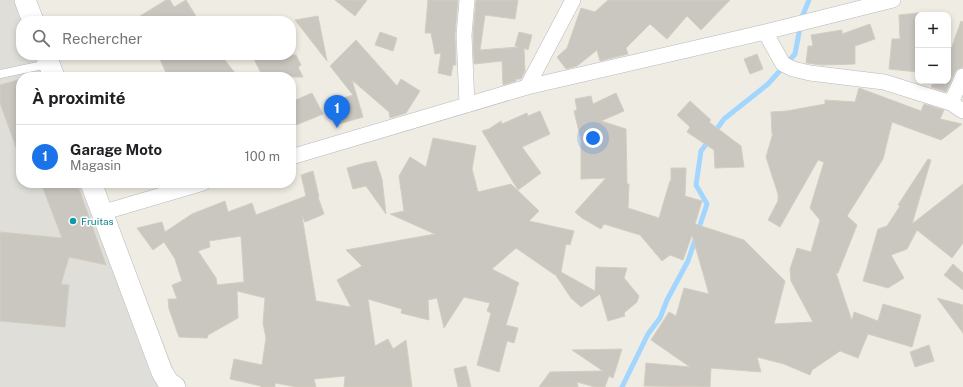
<!DOCTYPE html>
<html lang="fr">
<meta charset="utf-8">
<style>
:root{--surface:#fff;--page:#f2f2f2;--text:#202124;--muted:#757577;--line:#e0e0e0;--accent:#1a73e8}
body{margin:0;font-family:"Public Sans",sans-serif;background:var(--page);color:var(--text)}
.controls{position:absolute;right:12px;top:12px;display:grid;overflow:hidden;border-radius:8px;box-shadow:0 2px 6px #0003}
.controls button{width:36px;height:36px;display:grid;place-items:center;padding:0;border:0;border-bottom:1px solid var(--line);background:var(--surface);color:var(--text);font:20px sans-serif}
.you{position:absolute;left:593px;top:138px;width:14px;height:14px;margin:-10px;border:3px solid #fff;border-radius:50%;background:#1a73e8;box-shadow:0 0 0 6px #1a73e833}
.badge{display:grid;place-items:center;width:26px;height:26px;border-radius:50%;background:var(--accent);color:#fff;font-size:13px;font-weight:700}
.pin{position:absolute;translate:-50% -33px;filter:drop-shadow(0 1px 2px #0008)}
.pin::after{content:'';position:absolute;top:21px;width:14px;height:12px;background:inherit;clip-path:polygon(0 0,100% 0,50% 100%)}
.list{margin:0;padding:0;list-style:none}
h2{display:flex;justify-content:space-between;align-items:center;height:52px;margin:0;padding:0 16px;font-size:17px}
h2 small{font-size:13px;font-weight:400;color:var(--muted)}
.list li{display:grid;grid-template-columns:26px 1fr auto;gap:12px;align-items:center;box-sizing:border-box;height:64px;padding:0 16px;border-top:1px solid var(--line)}
.list b{display:block;font-size:15px;white-space:nowrap}
.list p{margin:0;font-size:13px;white-space:nowrap;color:var(--muted)}
.list em{font-size:13px;font-style:normal;color:var(--muted)}
.icon{flex:none;width:22px;height:22px;fill:none;stroke:currentColor;stroke-width:2;stroke-linecap:round;stroke-linejoin:round}
.map{position:relative;flex:none;width:963px;height:387px;overflow:hidden}
.search{position:absolute;background:var(--surface);box-shadow:0 2px 6px #0003;left:16px;top:16px;width:280px;height:44px;display:flex;align-items:center;gap:10px;box-sizing:border-box;padding:0 14px;border-radius:16px;color:var(--muted);font-size:15px}
.panel{position:absolute;background:var(--surface);box-shadow:0 2px 6px #0003;left:16px;top:72px;width:280px;height:116px;border-radius:16px}
.map>svg:first-child{display:block}
.industrial{fill:#dfded8}
.lines{fill:none;stroke-linecap:round;stroke-linejoin:round}
.stream{stroke:#a3d6ff;stroke-width:5}
.building{fill:#cac6c0;stroke:#d4cec1;fill-rule:evenodd}
.service-casing{stroke:#b6b9be;stroke-width:9}
.minor-casing{stroke:#b6b9be;stroke-width:16}
.secondary-casing{stroke:#b7bac0;stroke-width:22}
.service{stroke:#fff;stroke-width:8}
.minor{stroke:#fff;stroke-width:15}
.secondary{stroke:#fff;stroke-width:21}
.culture-dot{fill:#0f9aa8;stroke:#fff;stroke-width:1.5}
.labels{text-anchor:middle;dominant-baseline:central;stroke-width:3;stroke-linejoin:round;paint-order:stroke}
.culture-label{font-size:10px;fill:#0d838f;stroke:#fff;text-anchor:start}
</style>
<div class="map">
<svg width="963" height="387" viewBox="0 0 963 387">
<rect width="100%" height="100%" fill="#efece3"/>
<path class="industrial" d="M 0,0 L 33,0 L 41,21 L 21,21 L 21,55 L 54,55 L 63,77 L 21,77 L 21,183 L 102,183 L 174,371 L 182,387 L 0,387 Z"/>
<g class="lines">
<path class="stream" d="M 714,133 L 724,119 L 768,84 L 795,54 L 802,17 L 809,0
M 622,387 L 648,334 L 660,318 L 667,300 L 688,261 L 707,204 L 696,185 L 701,151 L 710,139"/>
</g>
<path class="building" d="M 166,0 L 170,0 L 174,7 L 186,0 L 199,21 L 132,21 Z
M 335,0 L 367,0 L 355,16 Z
M 428,0 L 458,0 L 455,34 L 456,65 L 453,65 L 451,76 L 438,73 L 441,53 L 435,54 L 431,33 L 425,33 Z
M 476,0 L 518,0 L 515,19 L 485,15 L 480,50 L 519,47 L 515,46 L 519,32 L 532,35 L 528,50 L 524,48 L 525,71 L 521,79 L 516,79 L 516,81 L 503,85 L 502,61 L 474,64 L 473,35 Z
M 608,0 L 730,0 L 701,30 L 687,16 L 667,39 L 650,24 L 626,48 L 628,54 L 600,61 L 597,50 L 577,66 L 566,69 L 557,57 L 567,48 L 581,8 L 595,12 Z
M 918,13 L 918,72 L 889,69 L 892,39 L 900,39 L 899,15 Z
M 318,16 L 327,61 L 295,20 Z
M 961,21 L 963,22 L 963,67 L 958,69 L 955,72 L 946,92 L 931,87 L 934,81 L 948,81 L 948,58 Z
M 870,24 L 875,39 L 855,46 L 855,64 L 822,65 L 806,63 L 808,46 L 813,46 L 811,35 L 842,30 L 842,34 Z
M 380,32 L 397,38 L 393,51 L 375,45 Z
M 356,40 L 397,86 L 401,79 L 420,91 L 406,113 L 390,118 L 389,112 L 352,80 L 363,117 L 339,124 L 336,114 L 331,115 L 327,103 L 353,95 L 330,66 Z
M 757,54 L 763,69 L 750,74 L 744,59 Z
M 158,55 L 221,55 L 238,77 L 168,77 Z
M 252,55 L 296,55 L 301,65 L 298,67 L 303,77 L 263,77 Z
M 21,79 L 21,156 L 19,156 L 0,103 L 0,85 Z
M 859,88 L 921,111 L 924,104 L 944,110 L 940,119 L 962,124 L 941,140 L 892,122 L 883,159 L 847,216 L 857,225 L 838,273 L 836,273 L 852,321 L 854,312 L 878,321 L 883,304 L 921,315 L 912,347 L 868,334 L 858,358 L 840,351 L 812,370 L 810,375 L 784,364 L 757,357 L 761,372 L 711,368 L 710,387 L 644,386 L 646,363 L 690,367 L 651,340 L 669,312 L 676,316 L 684,288 L 709,294 L 692,235 L 683,260 L 670,255 L 662,261 L 640,235 L 604,224 L 601,229 L 582,218 L 575,212 L 606,178 L 581,179 L 581,140 L 574,111 L 577,110 L 575,99 L 591,96 L 593,104 L 616,93 L 624,111 L 601,121 L 626,129 L 627,184 L 629,184 L 628,208 L 659,218 L 670,181 L 671,181 L 671,168 L 686,168 L 685,196 L 702,201 L 695,224 L 744,240 L 785,281 L 774,324 L 813,322 L 791,281 L 790,269 L 797,248 L 811,252 L 820,220 L 810,208 L 824,162 L 818,160 L 780,227 L 768,220 L 778,201 L 778,194 L 766,157 L 773,133 L 772,134 L 771,112 L 787,111 L 825,104 L 825,100 L 855,102 Z
M 312,93 L 323,114 L 296,125 L 291,113 L 291,102 Z
M 690,101 L 711,120 L 709,122 L 741,146 L 744,167 L 715,168 L 714,150 L 687,132 L 690,127 L 677,115 Z
M 540,111 L 550,134 L 522,147 L 541,173 L 518,190 L 482,131 L 489,129 L 501,121 L 502,124 L 527,113 L 528,116 Z
M 433,138 L 476,146 L 472,169 L 478,192 L 511,184 L 539,211 L 529,221 L 574,231 L 570,245 L 566,244 L 561,272 L 595,291 L 596,267 L 627,268 L 624,278 L 639,296 L 637,302 L 624,313 L 625,316 L 608,321 L 600,294 L 581,307 L 571,298 L 555,274 L 555,275 L 516,248 L 492,269 L 519,283 L 516,289 L 517,289 L 506,325 L 518,328 L 514,343 L 507,341 L 499,372 L 477,365 L 491,313 L 487,311 L 490,303 L 464,297 L 444,328 L 437,298 L 428,300 L 429,320 L 401,313 L 402,309 L 368,299 L 375,346 L 388,339 L 393,349 L 406,340 L 412,387 L 344,387 L 345,376 L 314,379 L 316,387 L 297,387 L 275,383 L 275,387 L 261,387 L 261,386 L 230,379 L 234,359 L 262,365 L 266,338 L 263,323 L 265,298 L 237,291 L 238,318 L 208,335 L 207,338 L 179,337 L 169,309 L 168,299 L 177,299 L 172,285 L 182,281 L 175,259 L 164,242 L 153,250 L 137,228 L 162,222 L 165,232 L 192,214 L 225,201 L 228,212 L 252,203 L 256,215 L 306,196 L 301,175 L 313,171 L 319,197 L 318,197 L 324,214 L 305,222 L 302,216 L 316,301 L 351,307 L 337,280 L 362,266 L 346,250 L 435,234 L 390,214 L 404,211 L 399,176 L 410,157 L 426,167 ZM 241,236 L 244,282 L 217,285 L 216,278 L 198,251 L 210,247 L 209,241 Z
M 928,159 L 931,160 L 912,224 L 963,184 L 963,243 L 952,258 L 917,230 L 907,249 L 891,255 L 904,278 L 888,288 L 863,281 L 878,229 L 887,226 L 900,206 L 898,205 Z
M 376,161 L 382,179 L 386,214 L 366,186 L 353,189 L 347,168 L 365,163 Z
M 41,183 L 77,183 L 106,265 L 69,257 L 61,284 L 69,285 L 65,327 L 0,321 L 0,232 L 62,238 Z
M 953,264 L 963,273 L 963,290 L 944,275 Z
M 937,298 L 963,305 L 963,333 Z
M 929,345 L 934,361 L 915,367 L 910,352 Z
M 622,349 L 613,378 L 609,376 L 605,387 L 595,387 L 577,382 L 578,387 L 539,387 L 550,372 L 603,371 L 572,350 Z
M 466,366 L 471,387 L 458,387 L 454,369 Z"/>
<g class="lines">
<defs>
<path id="service" d="M 0,74 L 48,64"/>
<path id="minor" d="M 765,32 L 783,64 L 793,69 L 810,73 L 884,82 L 951,103 L 963,111
M 527,87 L 573,0
M 951,103 L 963,76
M 467,105 L 464,35 L 467,0
M 291,157 L 527,87 L 765,32 L 893,0
M 101,213 L 203,183"/>
<path id="secondary" d="M 25,0 L 33,21
M 46,55 L 54,77
M 91,183 L 162,372 L 168,382 L 175,387"/>
</defs>
<use href="#service" class="service-casing"/>
<use href="#minor" class="minor-casing"/>
<use href="#secondary" class="secondary-casing"/>
<use href="#service" class="service"/>
<use href="#minor" class="minor"/>
<use href="#secondary" class="secondary"/>
</g>
<circle class="culture-dot" cx="73" cy="221" r="4"/>
<g class="labels">
<g class="culture-label">
<text x="81" y="221">Fruitas</text>
</g>
</g>
</svg>
<div class="controls">
<button>+</button>
<button>−</button>
</div>
<div class="you"></div>
<div class="pin badge" style="left:337px;top:128px">1</div>
<div class="search"><svg class="icon" aria-label="search" viewBox="0 0 24 24"><circle cx="10" cy="10" r="6"/><path d="M15 15l6 6"/></svg>Rechercher</div>
<section class="panel">
<h2>À proximité<small></small></h2>
<ul class="list">
<li><span class="badge">1</span><div><b>Garage Moto</b><p>Magasin</p></div><em>100 m</em></li>
</ul>
</section>
</div>
